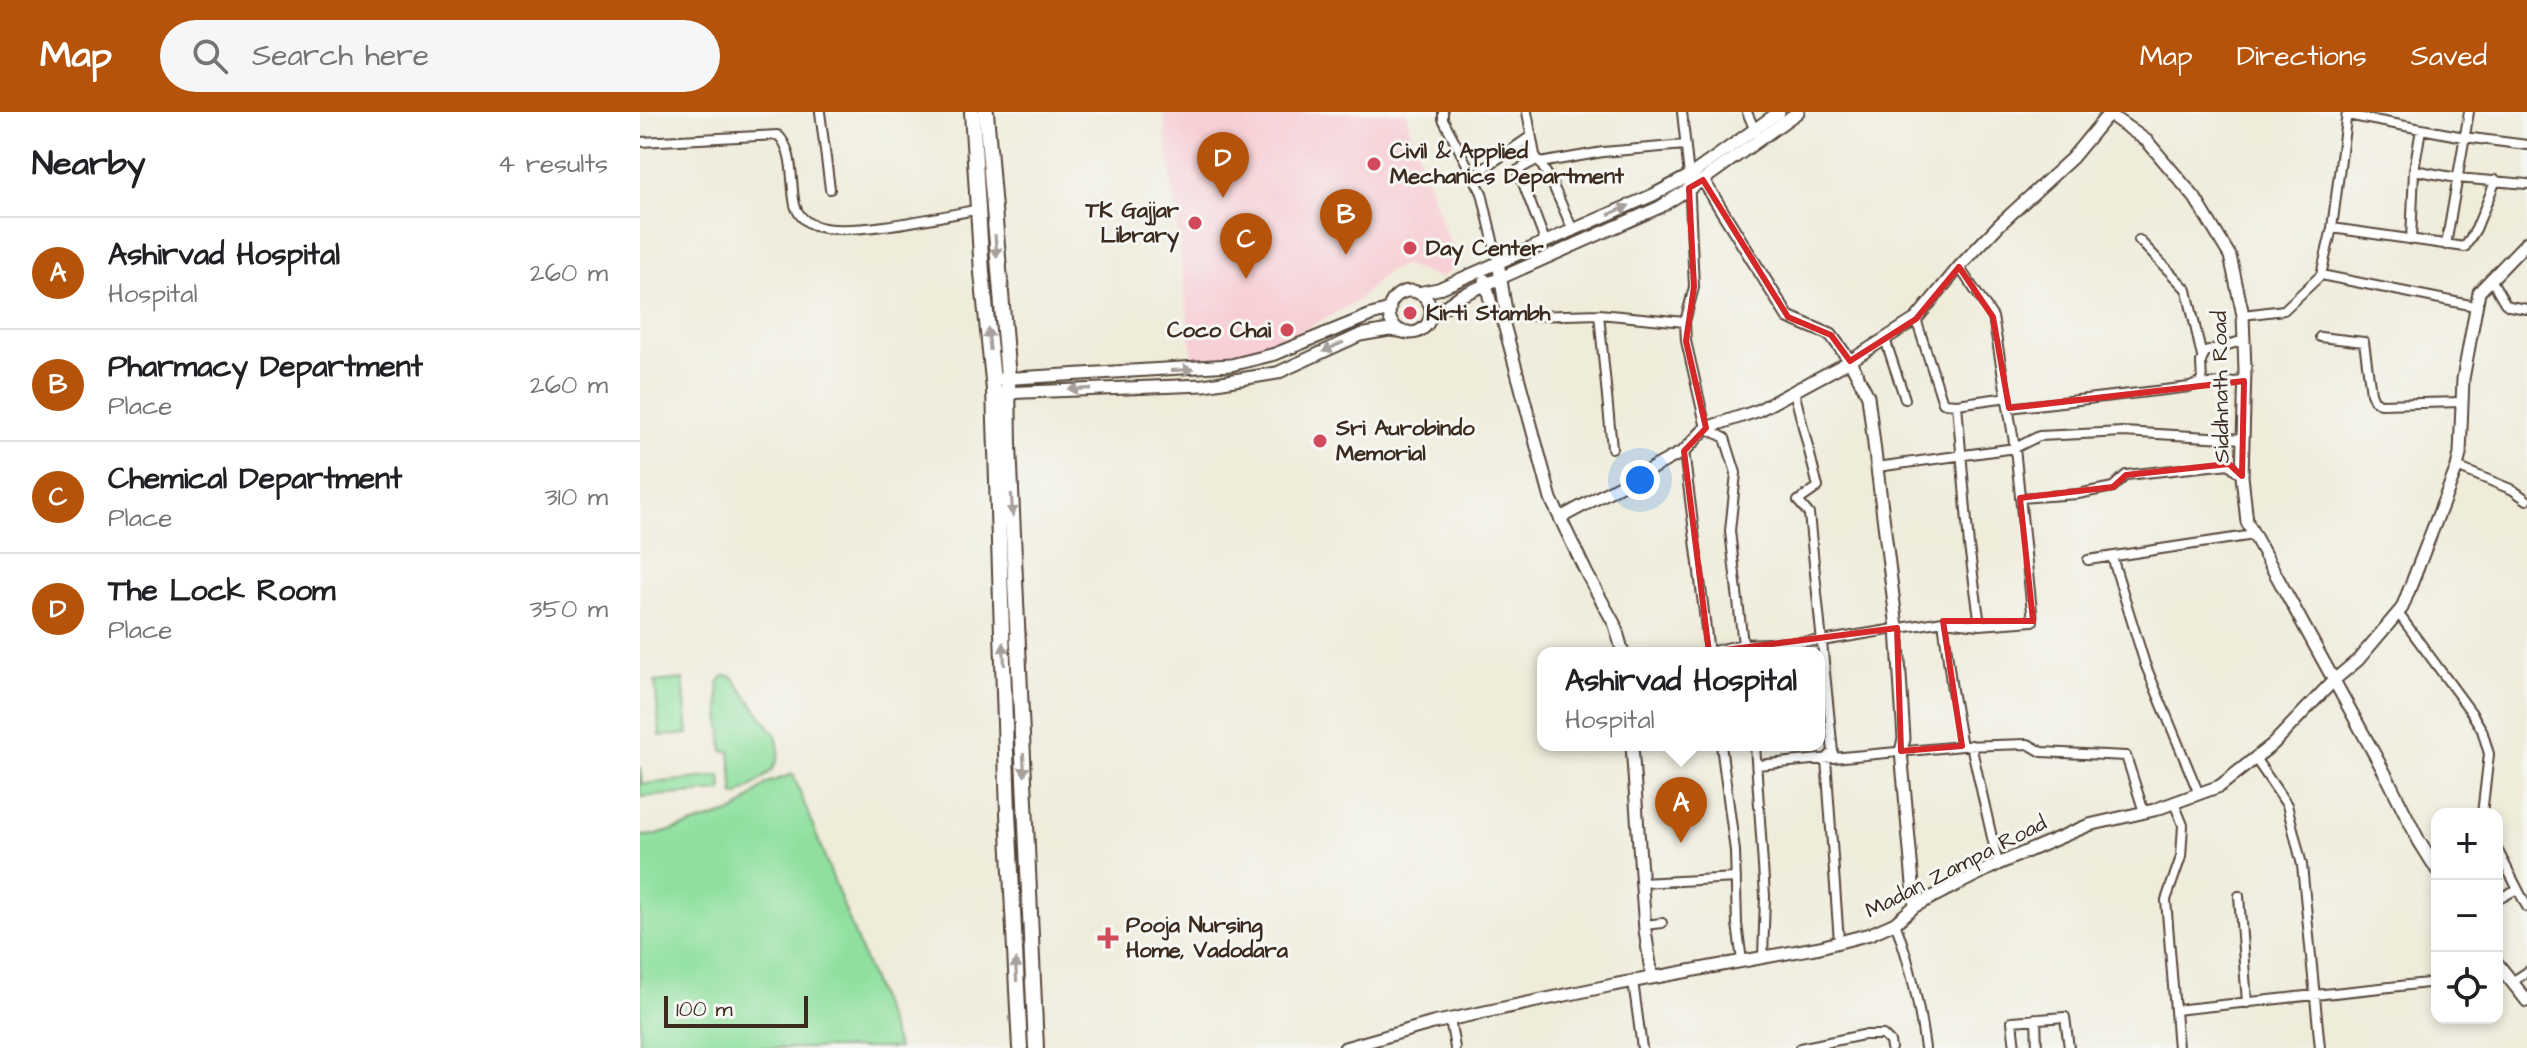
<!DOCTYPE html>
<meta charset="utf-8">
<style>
:root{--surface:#fff;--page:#f6f6f6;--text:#202124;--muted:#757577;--line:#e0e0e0;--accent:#b45309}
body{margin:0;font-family:"Architects Daughter",sans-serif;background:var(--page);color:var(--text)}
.controls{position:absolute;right:24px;bottom:24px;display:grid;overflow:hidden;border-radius:16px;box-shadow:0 4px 12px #0003}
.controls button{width:72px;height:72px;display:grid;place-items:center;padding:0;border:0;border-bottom:2px solid var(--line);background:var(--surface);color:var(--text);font:40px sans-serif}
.scale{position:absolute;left:24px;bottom:20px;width:144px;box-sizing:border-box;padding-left:8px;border:4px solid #3b2a1e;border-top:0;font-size:22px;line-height:28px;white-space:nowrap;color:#3b2a1e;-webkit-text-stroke:6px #f6f6f2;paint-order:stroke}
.you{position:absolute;left:1000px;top:368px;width:28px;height:28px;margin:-20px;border:6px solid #fff;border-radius:50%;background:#1a73e8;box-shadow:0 0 0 12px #1a73e833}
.badge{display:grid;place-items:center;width:52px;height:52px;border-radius:50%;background:var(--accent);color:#fff;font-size:26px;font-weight:700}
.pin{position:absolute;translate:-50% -66px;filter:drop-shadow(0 2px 4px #0008)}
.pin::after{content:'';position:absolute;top:42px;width:28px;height:24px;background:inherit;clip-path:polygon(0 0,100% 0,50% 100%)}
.popup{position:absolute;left:897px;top:535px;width:288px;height:104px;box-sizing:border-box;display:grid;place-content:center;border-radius:16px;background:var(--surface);filter:drop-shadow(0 2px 6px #0005);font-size:26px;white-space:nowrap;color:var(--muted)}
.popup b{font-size:30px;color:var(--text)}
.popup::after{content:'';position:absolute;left:50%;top:100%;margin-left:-16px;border:16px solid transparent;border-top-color:var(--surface)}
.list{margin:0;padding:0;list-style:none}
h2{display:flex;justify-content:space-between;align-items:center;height:104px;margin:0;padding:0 32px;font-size:34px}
h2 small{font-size:26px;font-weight:400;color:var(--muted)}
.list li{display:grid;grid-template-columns:52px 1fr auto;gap:24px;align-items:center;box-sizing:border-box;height:112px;padding:0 32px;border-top:2px solid var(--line)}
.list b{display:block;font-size:30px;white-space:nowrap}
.list p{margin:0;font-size:26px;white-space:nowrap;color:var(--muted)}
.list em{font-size:26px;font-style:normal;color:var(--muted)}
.icon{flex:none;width:44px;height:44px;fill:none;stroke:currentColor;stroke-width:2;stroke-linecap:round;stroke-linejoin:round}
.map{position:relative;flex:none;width:1887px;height:936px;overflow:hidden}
header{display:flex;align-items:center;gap:48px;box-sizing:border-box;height:112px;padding:0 40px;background:var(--accent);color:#fff}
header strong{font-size:38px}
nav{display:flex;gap:44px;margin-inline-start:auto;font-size:28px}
.search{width:560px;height:72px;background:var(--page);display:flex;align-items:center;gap:20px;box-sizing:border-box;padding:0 28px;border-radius:44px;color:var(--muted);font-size:30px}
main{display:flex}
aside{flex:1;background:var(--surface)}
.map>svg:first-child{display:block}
.built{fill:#f7cfd5}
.green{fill:#8fe09f;stroke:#65855e;stroke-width:2}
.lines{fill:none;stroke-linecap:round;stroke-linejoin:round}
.street-casing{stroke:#56473a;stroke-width:12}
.secondary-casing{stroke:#56473a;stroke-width:15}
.highway-casing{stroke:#56473a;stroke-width:18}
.street{stroke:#fff;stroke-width:8}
.secondary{stroke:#fff;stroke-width:11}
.highway{stroke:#fff;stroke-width:14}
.oneway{fill:#a79f9a}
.marked{fill:none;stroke:#d62828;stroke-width:6;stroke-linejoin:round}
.poi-dot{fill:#d1495b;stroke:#f6f6f2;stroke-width:3}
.labels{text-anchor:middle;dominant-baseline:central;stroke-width:6;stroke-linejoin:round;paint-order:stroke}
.poi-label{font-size:22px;font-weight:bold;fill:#3b2a1e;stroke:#f6f6f2;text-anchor:start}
.street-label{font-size:22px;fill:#3b2a1e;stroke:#f6f6f2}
</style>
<header>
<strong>Map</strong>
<div class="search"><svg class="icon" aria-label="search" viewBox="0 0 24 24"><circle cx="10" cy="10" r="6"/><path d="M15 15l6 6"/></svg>Search here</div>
<nav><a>Map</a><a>Directions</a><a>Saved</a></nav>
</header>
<main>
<aside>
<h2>Nearby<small>4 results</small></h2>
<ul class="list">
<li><span class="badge">A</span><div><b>Ashirvad Hospital</b><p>Hospital</p></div><em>260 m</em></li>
<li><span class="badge">B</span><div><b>Pharmacy Department</b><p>Place</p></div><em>260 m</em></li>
<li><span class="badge">C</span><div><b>Chemical Department</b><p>Place</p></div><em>310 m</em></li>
<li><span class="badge">D</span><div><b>The Lock Room</b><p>Place</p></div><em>350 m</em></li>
</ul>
</aside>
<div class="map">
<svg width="1887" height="936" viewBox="0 0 1887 936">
<rect width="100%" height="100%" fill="#f6f6f2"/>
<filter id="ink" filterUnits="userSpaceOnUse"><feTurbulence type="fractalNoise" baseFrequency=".0125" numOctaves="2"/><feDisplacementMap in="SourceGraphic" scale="16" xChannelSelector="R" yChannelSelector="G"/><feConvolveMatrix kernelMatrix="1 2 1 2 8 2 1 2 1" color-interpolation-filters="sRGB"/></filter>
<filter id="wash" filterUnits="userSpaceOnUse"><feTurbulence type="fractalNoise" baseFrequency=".006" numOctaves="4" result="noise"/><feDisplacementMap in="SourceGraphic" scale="32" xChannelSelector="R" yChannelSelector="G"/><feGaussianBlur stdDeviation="1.8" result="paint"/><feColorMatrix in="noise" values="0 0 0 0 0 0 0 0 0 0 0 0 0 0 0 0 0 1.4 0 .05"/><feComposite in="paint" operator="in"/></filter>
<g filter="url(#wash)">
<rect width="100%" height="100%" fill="#efecda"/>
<path class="built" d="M 523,0 L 766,0 L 770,18 L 817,154 L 800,166 L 764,153 L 748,159 L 715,191 L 635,232 L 584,245 L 553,247 Z"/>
<path class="green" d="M 83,564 L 92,564 L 136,624 C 148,656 121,668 98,683 L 94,683 L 90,639 L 83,639 L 78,571 Z
M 43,567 L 48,622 L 20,624 L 15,570 Z
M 0,654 L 2,672 L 81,664 L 82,679 L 0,685 Z
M 153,662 L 258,936 L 10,936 L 0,931 L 0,724 L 17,723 L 96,699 L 127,671 Z"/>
</g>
<g filter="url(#ink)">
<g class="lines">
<defs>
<path id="street" d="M 180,0 L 190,77
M 803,0 L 803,7 L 842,81 L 858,150
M 887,0 L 895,43 L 910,67 L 933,118
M 1042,0 L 1049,64 L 1054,175 L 1045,210 L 1046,229 L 1066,316 L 1085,326 L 1096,361 L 1090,419 L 1104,541
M 1107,0 L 1116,21
M 1707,3 L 1824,25 L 1887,33
M 0,30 L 138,23 C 155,39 150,71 155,93 C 158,103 166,111 176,114 C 209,125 303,104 340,97
M 895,43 L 893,50 L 878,58 L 905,129
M 900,51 L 963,40 L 1045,33
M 1774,58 L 1781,17
M 833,64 L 891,24
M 1692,116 L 1825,135 L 1836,117 L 1856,68
M 1499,128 L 1547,178 L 1562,245
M 1771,128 L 1774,58 L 1817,66 L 1887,72
M 1806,133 L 1829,0
M 1681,163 L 1835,194
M 1851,167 L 1865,191 L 1869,194 L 1887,197
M 959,202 L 972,336
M 1603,203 L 1644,198 L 1681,163 L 1692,116 L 1707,0
M 862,205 L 959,202 L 1045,210
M 1276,207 L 1303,291 L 1317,292
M 1680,225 L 1724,230 L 1731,281 L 1734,288 L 1740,292 L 1822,290
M 1245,227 L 1265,287
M 1559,273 L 1604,269
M 1154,279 L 1178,375 L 1158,389 L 1169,402 L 1193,640 L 1186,647 L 1199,830
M 1369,296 L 1550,275 L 1562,270 L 1561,250 L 1565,240 L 1604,228
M 1044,339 L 1069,541
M 1237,355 L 1375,336 L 1399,324 L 1483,320 L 1603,327
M 1817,355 L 1873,378 L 1887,388
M 1380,386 L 1438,382 L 1473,375 L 1486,363 L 1589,352 L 1602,364
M 1472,445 L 1505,552 L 1559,682
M 1448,448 L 1614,423
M 1758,501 L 1831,600 L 1842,618 L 1849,642 L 1842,702
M 1303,509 L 1312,578 L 1322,634
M 1340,513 L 1329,434 L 1317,292 L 1368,285
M 1069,540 L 1103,532 L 1182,529 L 1303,509 L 1340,513 L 1393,509 L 1375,336 L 1353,205 L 1319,155
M 1081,633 L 1095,739 L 1097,812 L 1102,849
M 1115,633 L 1125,784 L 1123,846
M 1331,633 L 1358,752
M 1615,646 L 1647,693 L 1662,753 L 1680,936
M 1117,653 L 1322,634 L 1388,632 L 1402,640 L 1486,644 L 1504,700
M 1534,691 L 1543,713 L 1541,745 L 1526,788 L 1538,936
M 1857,737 L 1887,795
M 1001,771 L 1096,766
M 1599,784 L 1607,891
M 1857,788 L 1877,777
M 1255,811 C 1271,852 1279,892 1285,936
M 1004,813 L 1022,811
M 993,869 L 1002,936
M 1872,870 L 1887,860
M 1535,898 L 1797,870
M 1396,906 L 1397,936
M 810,907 L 815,936
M 1160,936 L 1223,923 L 1243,923 L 1250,930 L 1251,936
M 1375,936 L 1372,909 L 1425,905 L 1429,936"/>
<path id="secondary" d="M 1466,0 L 1507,29 L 1555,86 L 1590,144 L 1603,203 L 1605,258 L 1602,364 L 1607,410 L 1748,667 L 1779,729 L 1797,758
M 1063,68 L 1148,205 L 1191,223 L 1210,249 L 1228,284 L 1257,516 L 1264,627 L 1261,639 L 1275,794
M 858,150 L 866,199 L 862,205 L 911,387 L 947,462 L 975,513 L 983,541
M 845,168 L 853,200 L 862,205
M749 200a21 21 0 1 1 42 0a21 21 0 1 1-42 0Z
M 778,181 L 798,177 L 1013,83 L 1049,64 L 1139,0
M 790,205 L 820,184 L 1020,95 L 1063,68 L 1158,0
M 360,267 L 591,253 L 635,242 L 731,203 L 750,198
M 363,281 L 564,273 L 637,261 L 720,223 L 749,218 L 768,220
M 920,406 L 1044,339 L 1066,316 L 1117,299 L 1210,249 L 1276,207 L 1319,155 L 1360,112 L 1432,46 L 1470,0
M 992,633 L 1005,818 L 1012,866
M 1857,851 L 1887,889
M 705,936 L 793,911 L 973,873 L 1180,835 L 1230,822 L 1255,811 L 1275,794 L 1306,778 L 1358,752 L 1416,727 L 1449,713 L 1514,698 L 1580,674 L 1633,632 L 1694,568 L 1718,548 L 1762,496 L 1817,355 L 1820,342 L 1823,267 L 1839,180 L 1887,130"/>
<path id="highway" d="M 332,0 L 342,161 L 354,278 L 368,701 L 380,936
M 346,0 L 368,266 L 369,333 L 396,936"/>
</defs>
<use href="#street" class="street-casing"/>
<use href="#secondary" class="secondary-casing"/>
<use href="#highway" class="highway-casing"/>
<use href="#street" class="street"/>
<use href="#secondary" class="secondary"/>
<use href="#highway" class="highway"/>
</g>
<defs><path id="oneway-solid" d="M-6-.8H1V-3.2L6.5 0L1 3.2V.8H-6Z" transform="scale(2)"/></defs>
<g class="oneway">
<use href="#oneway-solid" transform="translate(979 98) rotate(-24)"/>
<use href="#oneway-solid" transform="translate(356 134) rotate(85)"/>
<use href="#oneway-solid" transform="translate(349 227) rotate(-96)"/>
<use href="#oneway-solid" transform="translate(693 235) rotate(155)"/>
<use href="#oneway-solid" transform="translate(542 258) rotate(-3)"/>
<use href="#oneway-solid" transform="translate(440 277) rotate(178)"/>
<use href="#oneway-solid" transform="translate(372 393) rotate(87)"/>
<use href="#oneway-solid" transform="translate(364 542) rotate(-92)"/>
<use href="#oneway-solid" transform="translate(384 653) rotate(87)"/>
<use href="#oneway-solid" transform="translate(376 858) rotate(-93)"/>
</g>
</g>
<path class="marked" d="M 1063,68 L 1148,205 L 1191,223 L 1210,249 L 1276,207 L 1319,155 L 1353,205 L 1369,296 L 1604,269 L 1602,364 L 1589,352 L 1486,363 L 1473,375 L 1380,386 L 1393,509 L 1303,509 L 1322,634 L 1261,639 L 1257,516 L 1069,540 L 1044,339 L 1066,316 L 1046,229 L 1054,175 L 1049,76 Z"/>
<g class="poi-dot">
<circle cx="734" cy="52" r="8"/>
<circle cx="555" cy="111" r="8"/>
<circle cx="770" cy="136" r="8"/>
<circle cx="770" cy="201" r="8"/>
<circle cx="647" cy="218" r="8"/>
<circle cx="680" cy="329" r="8"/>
<path d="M464 814h8v8h8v8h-8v8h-8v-8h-8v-8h8z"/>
</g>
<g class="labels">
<g class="poi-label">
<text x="750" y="39">Civil &amp; Applied<tspan x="750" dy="25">Mechanics Department</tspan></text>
<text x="539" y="98" text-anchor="end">TK Gajjar<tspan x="539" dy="25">Library</tspan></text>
<text x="786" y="136">Day Center</text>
<text x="786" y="201">Kirti Stambh</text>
<text x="631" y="218" text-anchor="end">Coco Chai</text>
<text x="696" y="316">Sri Aurobindo<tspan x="696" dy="25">Memorial</tspan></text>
<text x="486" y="813">Pooja Nursing<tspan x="486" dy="25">Home, Vadodara</tspan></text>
</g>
<g class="street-label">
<text transform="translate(1581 275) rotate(-91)">Siddhnath Road</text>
<text transform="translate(1316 755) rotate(-27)">Madan Zampa Road</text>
</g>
</g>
</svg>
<div class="controls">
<button>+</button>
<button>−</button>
<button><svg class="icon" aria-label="locate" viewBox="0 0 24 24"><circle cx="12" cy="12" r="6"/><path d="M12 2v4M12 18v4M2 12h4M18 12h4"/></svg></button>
</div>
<div class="scale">100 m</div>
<div class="you"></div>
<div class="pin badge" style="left:1041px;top:731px">A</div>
<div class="popup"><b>Ashirvad Hospital</b>Hospital</div>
<div class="pin badge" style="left:706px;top:143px">B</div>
<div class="pin badge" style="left:606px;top:167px">C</div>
<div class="pin badge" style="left:583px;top:86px">D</div>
</div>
</main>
